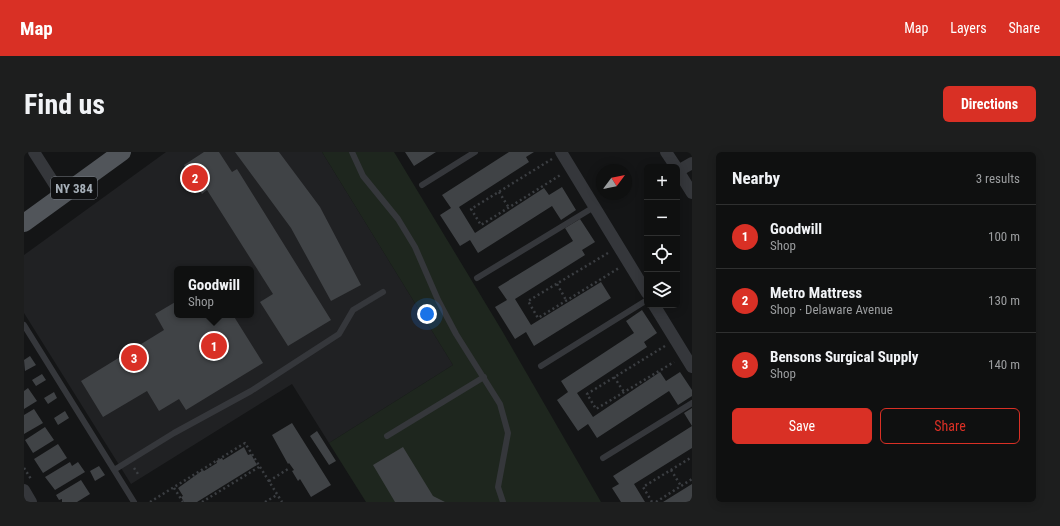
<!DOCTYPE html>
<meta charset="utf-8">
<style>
:root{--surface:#0f1010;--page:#1d1e1e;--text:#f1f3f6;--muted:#9b9d9f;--line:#2f3030;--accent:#d93025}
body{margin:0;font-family:"Roboto Condensed",sans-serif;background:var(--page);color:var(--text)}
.controls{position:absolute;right:12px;top:12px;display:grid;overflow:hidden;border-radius:6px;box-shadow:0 2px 10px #0003}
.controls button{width:36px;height:36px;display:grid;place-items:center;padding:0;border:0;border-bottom:1px solid var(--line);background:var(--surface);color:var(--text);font:20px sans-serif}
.compass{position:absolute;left:572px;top:12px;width:36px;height:36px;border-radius:50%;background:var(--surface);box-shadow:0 2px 10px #0003;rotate:58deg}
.you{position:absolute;left:403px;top:162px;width:14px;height:14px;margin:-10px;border:3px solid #fff;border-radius:50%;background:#1a73e8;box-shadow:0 0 0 6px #1a73e833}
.badge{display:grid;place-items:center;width:26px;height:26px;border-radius:50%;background:var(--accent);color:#fff;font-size:13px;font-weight:700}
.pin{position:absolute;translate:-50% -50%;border:2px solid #fff;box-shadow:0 1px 4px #0006}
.popup{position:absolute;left:150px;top:114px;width:80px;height:52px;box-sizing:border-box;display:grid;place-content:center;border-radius:6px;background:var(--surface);filter:drop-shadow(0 1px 3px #0005);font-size:13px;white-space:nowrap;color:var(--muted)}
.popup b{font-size:15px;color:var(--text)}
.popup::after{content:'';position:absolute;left:50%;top:100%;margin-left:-8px;border:8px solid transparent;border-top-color:var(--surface)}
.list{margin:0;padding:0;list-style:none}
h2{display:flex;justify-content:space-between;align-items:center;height:52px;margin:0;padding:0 16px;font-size:17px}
h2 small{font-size:13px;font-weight:400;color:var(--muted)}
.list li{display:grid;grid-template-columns:26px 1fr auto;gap:12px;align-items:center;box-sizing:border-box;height:64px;padding:0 16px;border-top:1px solid var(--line)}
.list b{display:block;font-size:15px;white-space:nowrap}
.list p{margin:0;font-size:13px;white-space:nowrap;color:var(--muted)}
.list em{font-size:13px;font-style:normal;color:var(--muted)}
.actions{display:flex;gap:8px;padding:12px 16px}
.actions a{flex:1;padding:9px 0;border:1px solid var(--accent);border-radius:6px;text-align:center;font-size:14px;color:var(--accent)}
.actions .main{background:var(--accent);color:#fff}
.icon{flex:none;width:22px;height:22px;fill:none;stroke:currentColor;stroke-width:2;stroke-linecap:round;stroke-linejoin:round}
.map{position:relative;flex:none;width:668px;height:350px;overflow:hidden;border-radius:6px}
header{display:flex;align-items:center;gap:24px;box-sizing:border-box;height:56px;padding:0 20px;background:var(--accent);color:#fff}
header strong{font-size:19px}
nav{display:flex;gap:22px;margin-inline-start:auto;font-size:14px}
.intro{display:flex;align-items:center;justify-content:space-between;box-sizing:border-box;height:96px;padding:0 24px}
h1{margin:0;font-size:28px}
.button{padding:10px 18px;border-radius:6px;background:var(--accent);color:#fff;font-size:14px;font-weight:700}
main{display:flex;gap:24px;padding:0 24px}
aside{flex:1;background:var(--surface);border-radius:6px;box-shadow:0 2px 10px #0003}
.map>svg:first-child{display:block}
.built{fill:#202123;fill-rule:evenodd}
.green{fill:#1e261e}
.building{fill:#404346}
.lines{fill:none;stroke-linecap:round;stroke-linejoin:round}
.path{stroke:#3b3e42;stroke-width:2.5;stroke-dasharray:2 3;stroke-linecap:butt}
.lane{stroke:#35373b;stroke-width:6}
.street{stroke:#35373b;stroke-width:12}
.primary{stroke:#51555a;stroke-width:18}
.labels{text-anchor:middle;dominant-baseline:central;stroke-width:3;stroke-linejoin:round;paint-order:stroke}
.shield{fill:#0f1011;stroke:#787f85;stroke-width:1}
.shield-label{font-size:13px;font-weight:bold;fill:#a5aeb7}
</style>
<header>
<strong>Map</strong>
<nav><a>Map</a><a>Layers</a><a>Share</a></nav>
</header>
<div class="intro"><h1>Find us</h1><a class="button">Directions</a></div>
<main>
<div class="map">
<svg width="668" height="350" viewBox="0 0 668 350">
<rect width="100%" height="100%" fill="#141516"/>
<path class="built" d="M 142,0 L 298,0 L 429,213 L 305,291 L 268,232 L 107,332 L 0,161 L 0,103 ZM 153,117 L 227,117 L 227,163 L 153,163 Z"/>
<path class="green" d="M 298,0 L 370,0 L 477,177 L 577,350 L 342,350 L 305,291 L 429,213 Z"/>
<path class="building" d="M 180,0 L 195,0 L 208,20 L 213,17 L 307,168 L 264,194 L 236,150 L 249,142 L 183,38 L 178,42 L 160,13 Z
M 211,0 L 255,0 L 296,55 L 337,133 L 307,149 L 267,76 Z
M 381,0 L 412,0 L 390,14 Z
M 485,0 L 510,0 L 502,5 L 505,10 L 435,55 L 451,81 L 520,36 L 525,43 L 538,35 L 552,58 L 537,68 L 528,54 L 454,101 L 446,88 L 436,94 L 416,63 L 427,56 L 418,43 Z
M 556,67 L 571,90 L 558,98 L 561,103 L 491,147 L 507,173 L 577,130 L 587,146 L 510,194 L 502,180 L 491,187 L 471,155 L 483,148 L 474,135 L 549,89 L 541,76 Z
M 153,149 L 153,163 L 209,163 L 239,211 L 162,258 L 155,247 L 135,259 L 123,239 L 79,265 L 57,229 L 140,178 L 131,162 Z
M 618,158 L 633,181 L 620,190 L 623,195 L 553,241 L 569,265 L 636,220 L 642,229 L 656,220 L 668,238 L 668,244 L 654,253 L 645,239 L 573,286 L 564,272 L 554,279 L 533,248 L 544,240 L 537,229 L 610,181 L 602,169 Z
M 6,204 L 12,213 L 1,219 L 0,208 Z
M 18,222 L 22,228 L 12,234 L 8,228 Z
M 4,236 L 13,249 L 0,257 L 0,239 Z
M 30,240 L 33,246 L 24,252 L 20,246 Z
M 668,256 L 668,296 L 610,332 L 621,350 L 597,350 L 588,336 L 595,332 L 589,324 L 668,274 L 660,261 Z
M 10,257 L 19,271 L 0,282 L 0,263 Z
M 41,259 L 45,266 L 34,273 L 30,266 Z
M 268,271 L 307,333 L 287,345 L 276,327 L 274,329 L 268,319 L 270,318 L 265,311 L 264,312 L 248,283 Z
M 21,275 L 30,288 L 9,301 L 1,288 Z
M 293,279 L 312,309 L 305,313 L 286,284 Z
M 34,292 L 43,306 L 19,321 L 10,307 Z
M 220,295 L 224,303 L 227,302 L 233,313 L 173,350 L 160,350 L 157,345 L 159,344 L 154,336 L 179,318 L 180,319 L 193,311 L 192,309 L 198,306 L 199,308 Z
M 379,295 L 409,344 L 421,350 L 371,350 L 349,313 Z
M 46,310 L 48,314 L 54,310 L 61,320 L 31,338 L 21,325 Z
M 75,314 L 81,323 L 71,329 L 66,319 Z
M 57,328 L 66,342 L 53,350 L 38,350 L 38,347 L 35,348 L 32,343 Z
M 668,332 L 668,350 L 639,350 Z"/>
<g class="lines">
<path class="path" d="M 528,7 L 447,57 L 457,73 L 538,22
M 475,40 L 485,56
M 584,101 L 504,149 L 514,166 L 595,116
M 533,132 L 542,148
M 641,194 L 563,242 L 572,257 L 650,210
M 590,225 L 600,240
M 0,316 L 7,327
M 110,316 L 114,322
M 647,318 L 657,334
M 245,329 L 264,317
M 150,336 L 159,350
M 126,350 L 221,291 L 258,350
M 178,350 L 235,315
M 241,350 L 253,343
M 628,350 L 619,335 L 668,305
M 632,350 L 668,327"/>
<path class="lane" d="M 328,0 L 339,24 L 374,67 L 391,95 L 414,148 L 432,182 L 476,252 L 484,281 L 474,335 L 479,350
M 398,33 L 451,0
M 453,126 L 570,55
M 0,173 L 110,350
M 517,214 L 623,148
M 363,284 L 460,225
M 579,306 L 668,251
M 90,318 L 150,281 L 227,239 L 315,182 L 329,158 L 359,140"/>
<path class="street" d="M 10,0 L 38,44
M 537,0 L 623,141
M 642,0 L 652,15
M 653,17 L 668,41
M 654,19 L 668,11
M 630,153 L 668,215
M 0,338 L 7,350"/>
<path class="primary" d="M 0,71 L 98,0"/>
</g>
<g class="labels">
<rect class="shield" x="27" y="25" width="46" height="22" rx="3"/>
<g class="shield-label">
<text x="50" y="36">NY 384</text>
</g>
</g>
</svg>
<div class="controls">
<button>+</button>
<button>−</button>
<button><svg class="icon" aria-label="locate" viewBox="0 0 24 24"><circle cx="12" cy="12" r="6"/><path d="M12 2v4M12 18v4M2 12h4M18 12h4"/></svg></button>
<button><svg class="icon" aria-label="layers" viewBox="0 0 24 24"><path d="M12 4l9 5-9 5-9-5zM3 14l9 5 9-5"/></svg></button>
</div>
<svg class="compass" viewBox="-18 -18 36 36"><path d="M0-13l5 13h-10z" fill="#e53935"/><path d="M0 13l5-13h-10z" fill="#9b9d9f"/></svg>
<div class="you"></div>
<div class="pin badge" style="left:190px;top:194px">1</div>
<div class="popup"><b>Goodwill</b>Shop</div>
<div class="pin badge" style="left:171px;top:26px">2</div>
<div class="pin badge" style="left:110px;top:206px">3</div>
</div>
<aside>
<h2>Nearby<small>3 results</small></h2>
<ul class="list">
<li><span class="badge">1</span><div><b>Goodwill</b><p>Shop</p></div><em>100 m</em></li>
<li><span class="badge">2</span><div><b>Metro Mattress</b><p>Shop · Delaware Avenue</p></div><em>130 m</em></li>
<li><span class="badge">3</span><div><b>Bensons Surgical Supply</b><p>Shop</p></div><em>140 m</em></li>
</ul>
<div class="actions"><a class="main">Save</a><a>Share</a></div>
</aside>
</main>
